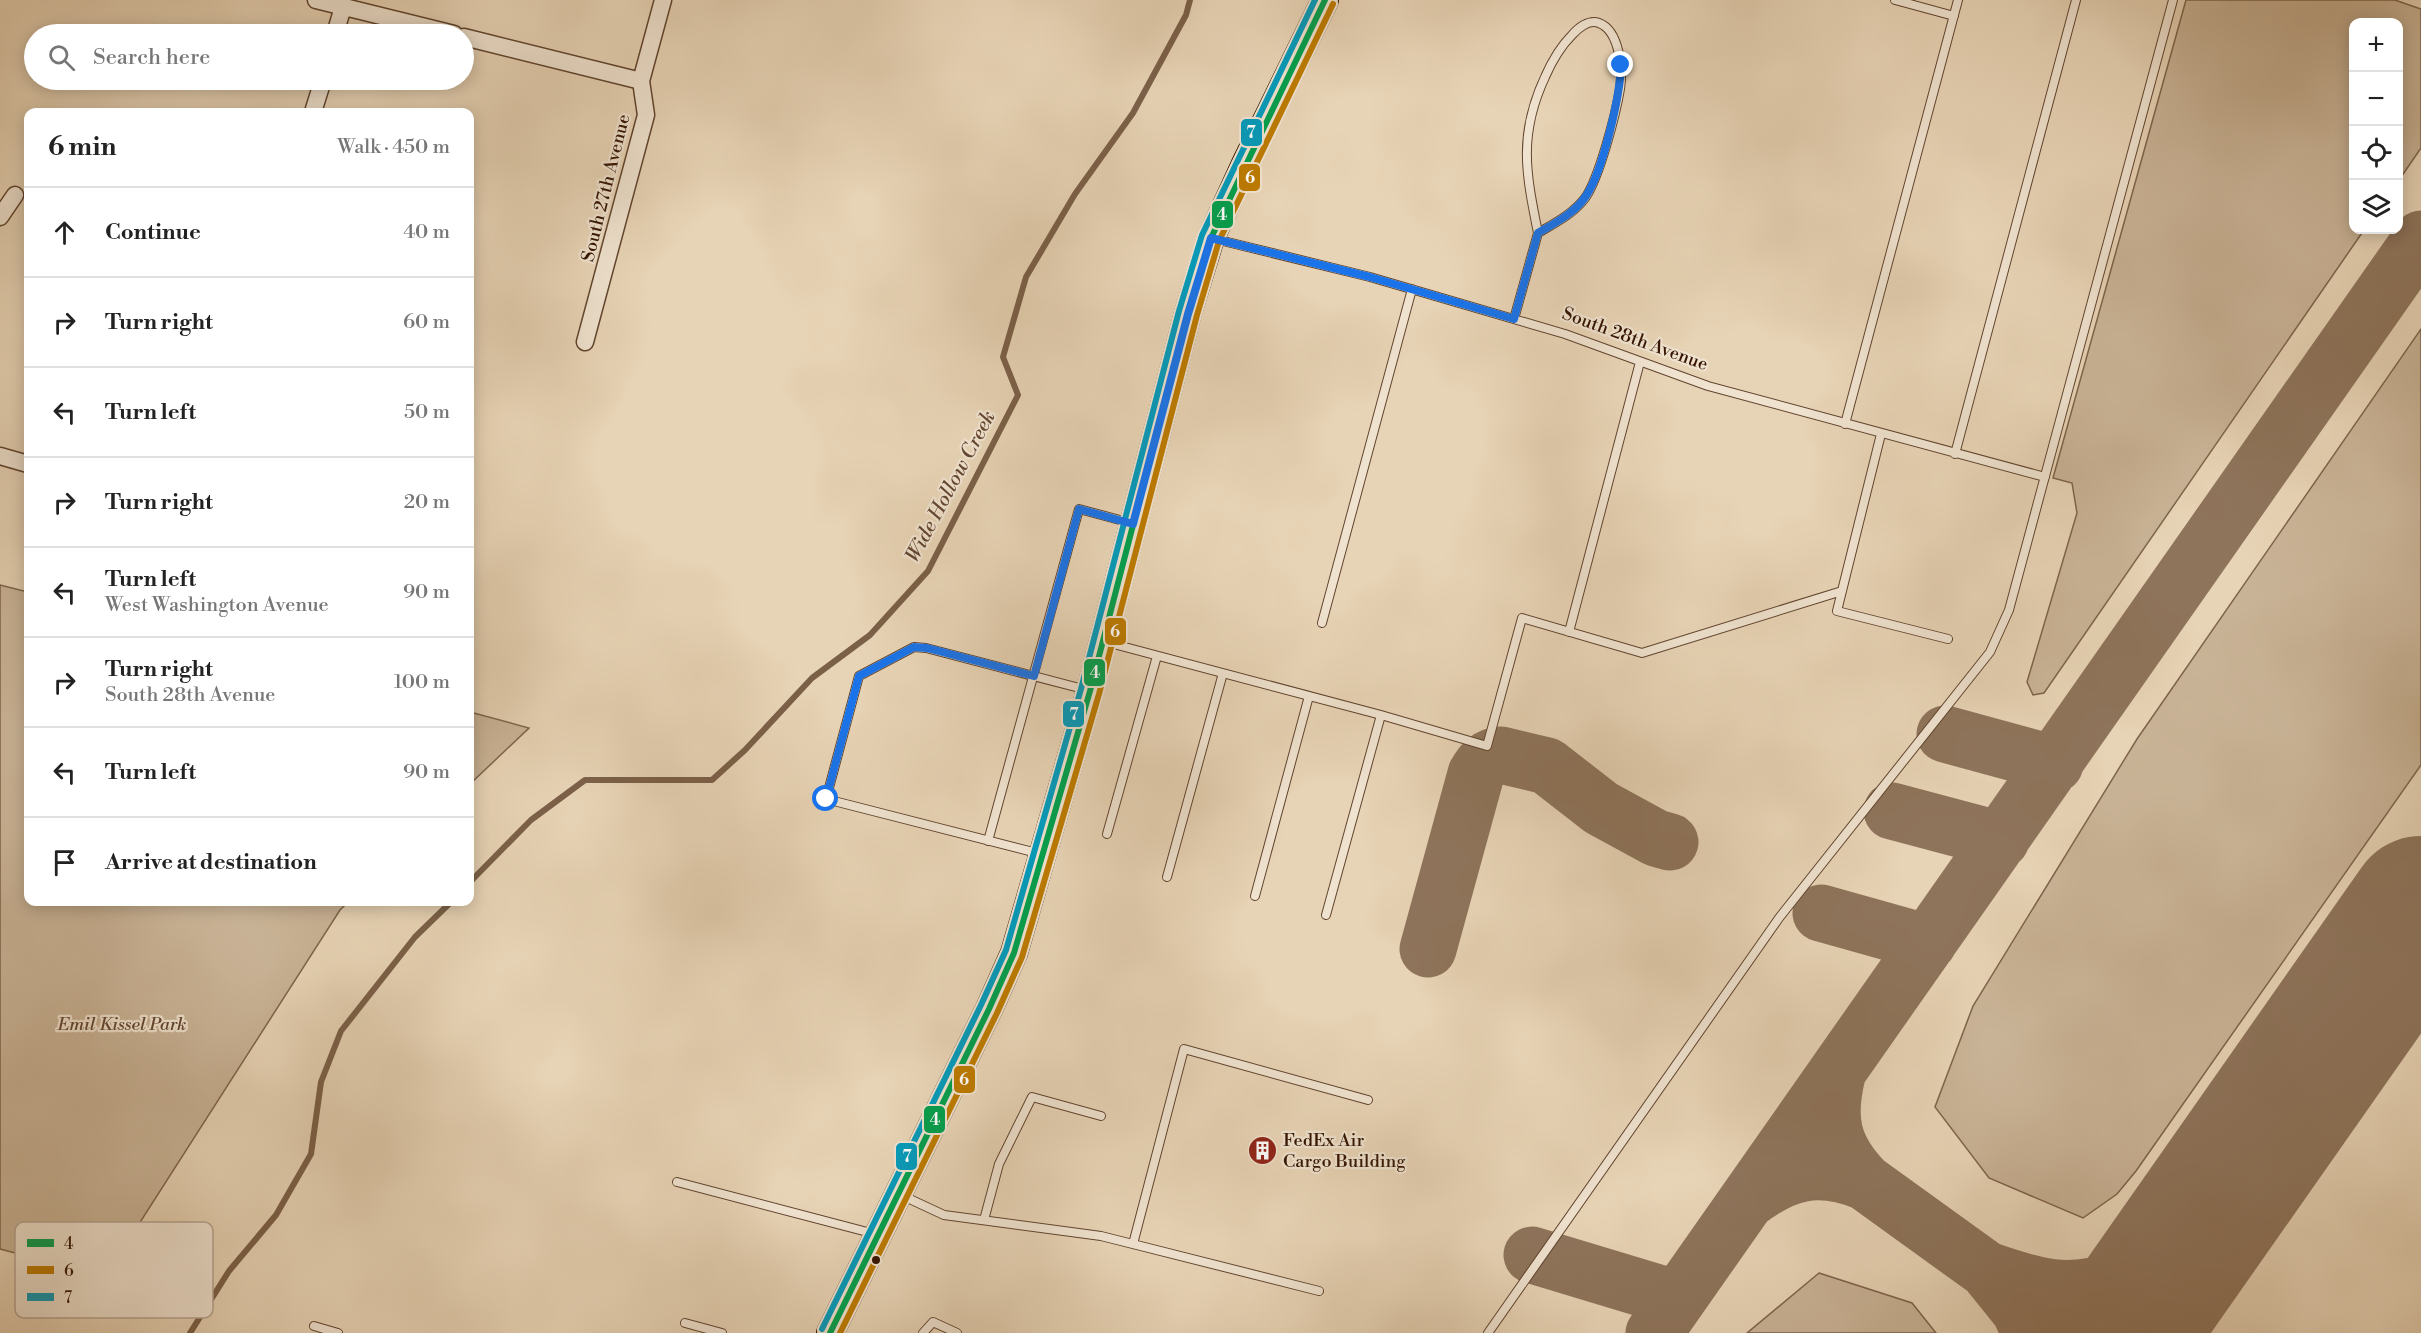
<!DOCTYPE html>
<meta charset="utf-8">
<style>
:root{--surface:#fff;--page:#f6f6f6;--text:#222;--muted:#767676;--line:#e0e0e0}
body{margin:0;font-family:"Libre Bodoni",serif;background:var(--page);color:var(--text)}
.controls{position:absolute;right:18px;top:18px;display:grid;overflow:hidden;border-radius:12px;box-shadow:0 3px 15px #0003}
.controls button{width:54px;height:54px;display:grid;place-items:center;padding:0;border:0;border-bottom:2px solid var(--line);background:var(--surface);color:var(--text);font:30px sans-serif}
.stop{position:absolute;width:18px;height:18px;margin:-14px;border:4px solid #1a73e8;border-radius:50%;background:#fff}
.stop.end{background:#1a73e8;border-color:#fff;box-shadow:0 2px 6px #0008}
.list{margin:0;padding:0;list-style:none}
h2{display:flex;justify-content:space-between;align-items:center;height:78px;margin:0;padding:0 24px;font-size:26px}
h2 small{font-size:20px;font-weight:400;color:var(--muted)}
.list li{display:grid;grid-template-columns:39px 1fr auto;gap:18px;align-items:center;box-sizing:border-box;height:90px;padding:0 24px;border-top:2px solid var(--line)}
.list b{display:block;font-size:22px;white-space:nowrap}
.list p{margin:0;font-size:20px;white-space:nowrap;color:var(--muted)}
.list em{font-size:20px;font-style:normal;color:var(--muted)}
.icon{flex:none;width:33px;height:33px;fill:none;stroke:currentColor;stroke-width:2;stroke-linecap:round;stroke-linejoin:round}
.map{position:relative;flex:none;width:2421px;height:1333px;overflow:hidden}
.search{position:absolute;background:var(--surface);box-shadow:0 3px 15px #0003;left:24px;top:24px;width:450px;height:66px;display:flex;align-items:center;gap:15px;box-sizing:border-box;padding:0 21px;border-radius:33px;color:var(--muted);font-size:22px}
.panel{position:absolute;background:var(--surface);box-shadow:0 3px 15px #0003;left:24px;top:108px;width:450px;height:798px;border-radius:12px}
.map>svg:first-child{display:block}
.green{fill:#c9b396;stroke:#7e644c;stroke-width:1.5}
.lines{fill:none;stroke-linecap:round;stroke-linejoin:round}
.stream{stroke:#7b6048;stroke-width:6}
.taxiway{stroke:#8e745b;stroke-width:57}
.runway{stroke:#8e745b;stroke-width:144}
.lane-casing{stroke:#61442e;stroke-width:10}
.street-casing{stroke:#61442e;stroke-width:19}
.primary-casing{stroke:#341401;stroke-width:28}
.lane{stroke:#efe2cf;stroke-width:8}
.street{stroke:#efe2cf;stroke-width:16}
.primary{stroke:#e7d3b5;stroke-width:26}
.bus-1-casing{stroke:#efe2cf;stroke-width:10}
.bus-2-casing{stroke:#efe2cf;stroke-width:10}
.bus-3-casing{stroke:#efe2cf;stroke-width:10}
.bus-1{stroke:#039f4d;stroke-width:6}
.bus-2{stroke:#bc7a00;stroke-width:6}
.bus-3{stroke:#059aba;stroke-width:6}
.route{stroke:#1a73e8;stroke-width:8}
.bus-dot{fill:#341401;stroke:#efe2cf;stroke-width:2}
.labels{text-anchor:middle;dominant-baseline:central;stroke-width:4.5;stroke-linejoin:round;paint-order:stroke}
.street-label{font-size:18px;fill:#341401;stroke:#efe2cf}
.park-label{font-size:18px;font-style:italic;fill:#61442e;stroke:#efe2cf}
.poi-label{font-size:18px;fill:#341401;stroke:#efe2cf;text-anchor:start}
.water-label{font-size:20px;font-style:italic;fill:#634631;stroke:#efe2cf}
.key{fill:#efe2cf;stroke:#b7a491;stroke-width:1.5}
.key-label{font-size:16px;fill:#341401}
.line-badge{stroke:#efe2cf;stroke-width:2}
.badge-label{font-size:16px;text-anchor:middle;font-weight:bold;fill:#fff}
</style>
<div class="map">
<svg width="2421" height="1333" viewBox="0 0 2421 1333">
<rect width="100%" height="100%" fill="#e7d3b5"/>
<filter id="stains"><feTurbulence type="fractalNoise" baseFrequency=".00333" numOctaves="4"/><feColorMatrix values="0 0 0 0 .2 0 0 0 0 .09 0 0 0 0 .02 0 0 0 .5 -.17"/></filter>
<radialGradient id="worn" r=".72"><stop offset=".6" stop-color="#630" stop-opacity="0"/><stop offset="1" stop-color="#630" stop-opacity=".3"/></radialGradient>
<path class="green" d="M 2186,0 L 2395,0 L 2421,9 L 2421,148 L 2399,180 L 2398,22 L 2354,22 L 2354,230 L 2364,230 L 2044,693 L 2033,695 L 2027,682 L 2077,513 L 2072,483 L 2053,478 Z
M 2421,329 L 2421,765 L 2136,1171 L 2117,1194 L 2083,1218 L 1989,1178 L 1935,1107 L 1973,1006 L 2137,739 Z
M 0,585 L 28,592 L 28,902 L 348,902 L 340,910 L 105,1277 L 0,1249 Z
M 470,712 L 529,728 L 470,784 Z
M 1819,1273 L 1912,1303 L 1936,1333 L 1747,1333 Z"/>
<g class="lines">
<path class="stream" d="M 470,882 L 531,820 L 585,780 L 712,780 L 745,750 L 812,678 L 870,635 L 928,571 L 1018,395 L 1003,357 L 1026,277 L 1075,194 L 1133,113 L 1186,15 L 1190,0
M 190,1333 L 229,1271 L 276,1215 L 311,1154 L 321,1082 L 341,1031 L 415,937 L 451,902"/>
<path class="taxiway" d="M 1945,734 L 2055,764
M 1892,811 L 2001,840
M 1821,913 L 1928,943
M 1428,949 L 1476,774 C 1482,763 1488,756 1501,755 L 1547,766 L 1601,808 L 1656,838 L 1670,842
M 1865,1182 L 1987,1270 L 2020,1311 L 2030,1333
M 1747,1201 C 1786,1171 1818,1163 1865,1182 C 1831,1147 1826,1118 1838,1071
M 1532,1255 L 1678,1299
M 1987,1270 C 2036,1287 2068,1297 2118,1279 C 2134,1274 2151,1267 2164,1256 C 2175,1248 2185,1238 2196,1229
M 1654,1333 L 2421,239"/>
<path class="runway" d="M 2123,1333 L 2421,908"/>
<defs>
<path id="lane" d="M 1895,0 L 1954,16
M 1215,239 L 1370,277 L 1565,334 L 1708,386 L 2045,477
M 1514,319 L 1538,233 C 1555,223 1573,214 1585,198 C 1599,179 1616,113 1620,89 C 1623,70 1620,31 1599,23 C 1589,19 1578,28 1572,35 C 1559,48 1552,61 1545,77 C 1518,135 1526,173 1538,233
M 1845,424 L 1958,0
M 1881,434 L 1837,611 L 1948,639
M 1955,454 L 2076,0
M 1322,623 L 1412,289
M 1569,632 L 1640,362
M 1106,642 L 1381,715 L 1326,915
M 1381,715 L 1487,746 L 1522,618 L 1642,653 L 1842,591
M 1107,834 L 1157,656
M 988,841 L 1079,509 L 1131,523
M 1041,854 L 826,799 L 859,676 L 914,647 L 926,648 L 1087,690
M 1167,877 L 1223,673
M 1255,896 L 1309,696
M 677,1182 L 875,1234
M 901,1195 L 944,1215 L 1101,1236 L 1319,1291
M 984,1220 L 999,1164 L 1032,1097 L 1101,1116
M 1133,1244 L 1184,1049 L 1368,1100
M 685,1323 L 722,1333
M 314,1326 L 338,1333
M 923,1333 L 933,1322 L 957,1333
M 1488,1333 L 1779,918 L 1990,652 L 2009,610 L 2173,0"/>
<path id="street" d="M 316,0 L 454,34
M 335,34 L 343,7
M 464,37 L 641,81 L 646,115 L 585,342
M 641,81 L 663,0
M 313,112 L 323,80
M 0,217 L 15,195
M 0,456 L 28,464"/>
<path id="primary" d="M 830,1333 L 989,1009 L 1014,953 L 1090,691 L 1188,313 L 1211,238 L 1244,166 L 1325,0"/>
</defs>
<use href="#lane" class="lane-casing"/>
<use href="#street" class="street-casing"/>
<use href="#primary" class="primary-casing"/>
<use href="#lane" class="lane"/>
<use href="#street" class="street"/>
<use href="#primary" class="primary"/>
<defs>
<path id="bus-1" d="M 830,1333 L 989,1009 L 1014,953 L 1090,691 L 1188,313 L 1211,238 L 1325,0"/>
<path id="bus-2" d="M 840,1333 L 997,1013 L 1022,957 L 1099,694 L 1197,315 L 1219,241 L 1333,4"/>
<path id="bus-3" d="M 822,1329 L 981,1005 L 1006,950 L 1081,689 L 1179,311 L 1202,235 L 1315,0"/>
</defs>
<use href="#bus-1" class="bus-1-casing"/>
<use href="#bus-2" class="bus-2-casing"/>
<use href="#bus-3" class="bus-3-casing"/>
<use href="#bus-1" class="bus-1"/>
<use href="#bus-2" class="bus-2"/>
<use href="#bus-3" class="bus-3"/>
</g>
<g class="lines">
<path class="route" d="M 826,799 L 859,676 L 914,647 L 927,648 L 1034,676 L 1079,509 L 1133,524 L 1188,314 L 1211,238 L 1370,277 L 1514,319 L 1538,233 C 1555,223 1575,213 1586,196 C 1603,171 1620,96 1621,65"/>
</g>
<defs>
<symbol id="building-disc" viewBox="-11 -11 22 22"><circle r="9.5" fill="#8f2418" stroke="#efe2cf"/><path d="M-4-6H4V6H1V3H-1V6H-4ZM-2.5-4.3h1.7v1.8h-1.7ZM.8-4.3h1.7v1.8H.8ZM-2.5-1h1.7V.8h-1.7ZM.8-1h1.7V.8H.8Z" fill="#fff"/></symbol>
</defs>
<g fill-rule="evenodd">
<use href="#building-disc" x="1246" y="1134" width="33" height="33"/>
</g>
<circle class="bus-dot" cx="876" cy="1260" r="5"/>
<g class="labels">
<g class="street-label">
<text transform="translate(606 188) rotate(-76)">South 27th Avenue</text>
<text transform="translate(1635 339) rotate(20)">South 28th Avenue</text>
</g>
<g class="park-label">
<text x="122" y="1024">Emil Kissel Park</text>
</g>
<g class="poi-label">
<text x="1283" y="1140">FedEx Air<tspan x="1283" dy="21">Cargo Building</tspan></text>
</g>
<g class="water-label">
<text transform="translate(951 487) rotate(-62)">Wide Hollow Creek</text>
</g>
</g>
<rect x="15" y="1222" width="198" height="96" rx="9" class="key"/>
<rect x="27" y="1239" width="27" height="8" fill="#039f4d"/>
<rect x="27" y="1266" width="27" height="8" fill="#bc7a00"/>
<rect x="27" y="1293" width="27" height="8" fill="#059aba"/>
<g class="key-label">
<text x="64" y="1249">4</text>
<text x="64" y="1276">6</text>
<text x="64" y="1303">7</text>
</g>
<g class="line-badge">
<rect x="1240" y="118" width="23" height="29" rx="6" fill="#059aba"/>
<rect x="1238" y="163" width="23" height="29" rx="6" fill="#bc7a00"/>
<rect x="1211" y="200" width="23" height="29" rx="6" fill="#039f4d"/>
<rect x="1104" y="617" width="23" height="29" rx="6" fill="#bc7a00"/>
<rect x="1083" y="658" width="23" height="29" rx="6" fill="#039f4d"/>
<rect x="1062" y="700" width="23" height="28" rx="6" fill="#059aba"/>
<rect x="953" y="1065" width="23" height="29" rx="6" fill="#bc7a00"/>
<rect x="923" y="1105" width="23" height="29" rx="6" fill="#039f4d"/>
<rect x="895" y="1142" width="23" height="29" rx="6" fill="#059aba"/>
</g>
<g class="badge-label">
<text x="1251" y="138">7</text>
<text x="1250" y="183">6</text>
<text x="1222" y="220">4</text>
<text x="1115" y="637">6</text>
<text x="1095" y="678">4</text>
<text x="1074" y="720">7</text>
<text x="964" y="1085">6</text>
<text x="935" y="1125">4</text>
<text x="907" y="1162">7</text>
</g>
<rect width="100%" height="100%" filter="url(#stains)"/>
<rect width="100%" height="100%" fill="url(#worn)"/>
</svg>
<div class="controls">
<button>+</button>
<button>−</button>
<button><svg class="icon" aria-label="locate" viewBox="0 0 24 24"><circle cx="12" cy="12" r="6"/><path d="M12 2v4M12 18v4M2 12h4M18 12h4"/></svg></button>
<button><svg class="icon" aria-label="layers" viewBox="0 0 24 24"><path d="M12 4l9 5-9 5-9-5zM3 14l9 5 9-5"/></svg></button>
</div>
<div class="stop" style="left:826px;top:799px"></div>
<div class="stop end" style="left:1621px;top:65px"></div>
<div class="search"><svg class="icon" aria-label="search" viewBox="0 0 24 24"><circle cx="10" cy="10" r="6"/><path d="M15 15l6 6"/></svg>Search here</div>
<section class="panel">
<h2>6 min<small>Walk · 450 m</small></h2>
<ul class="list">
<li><svg class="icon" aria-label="ahead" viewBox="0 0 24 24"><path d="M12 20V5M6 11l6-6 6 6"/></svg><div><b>Continue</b></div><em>40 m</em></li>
<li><svg class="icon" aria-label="right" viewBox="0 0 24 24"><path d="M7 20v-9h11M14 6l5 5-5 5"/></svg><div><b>Turn right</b></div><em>60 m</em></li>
<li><svg class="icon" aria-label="left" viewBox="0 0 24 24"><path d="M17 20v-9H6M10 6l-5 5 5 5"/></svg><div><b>Turn left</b></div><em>50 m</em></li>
<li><svg class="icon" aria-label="right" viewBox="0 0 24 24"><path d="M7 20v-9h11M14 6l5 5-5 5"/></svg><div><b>Turn right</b></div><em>20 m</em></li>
<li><svg class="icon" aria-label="left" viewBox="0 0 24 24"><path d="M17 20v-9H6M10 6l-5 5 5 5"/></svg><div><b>Turn left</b><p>West Washington Avenue</p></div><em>90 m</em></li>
<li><svg class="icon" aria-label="right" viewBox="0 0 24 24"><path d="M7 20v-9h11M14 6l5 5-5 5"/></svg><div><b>Turn right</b><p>South 28th Avenue</p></div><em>100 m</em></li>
<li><svg class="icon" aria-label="left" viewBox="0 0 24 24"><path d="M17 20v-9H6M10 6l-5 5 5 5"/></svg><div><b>Turn left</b></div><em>90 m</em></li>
<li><svg class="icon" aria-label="arrive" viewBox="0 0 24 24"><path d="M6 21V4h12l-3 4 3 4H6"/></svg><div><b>Arrive at destination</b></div></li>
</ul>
</section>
</div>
